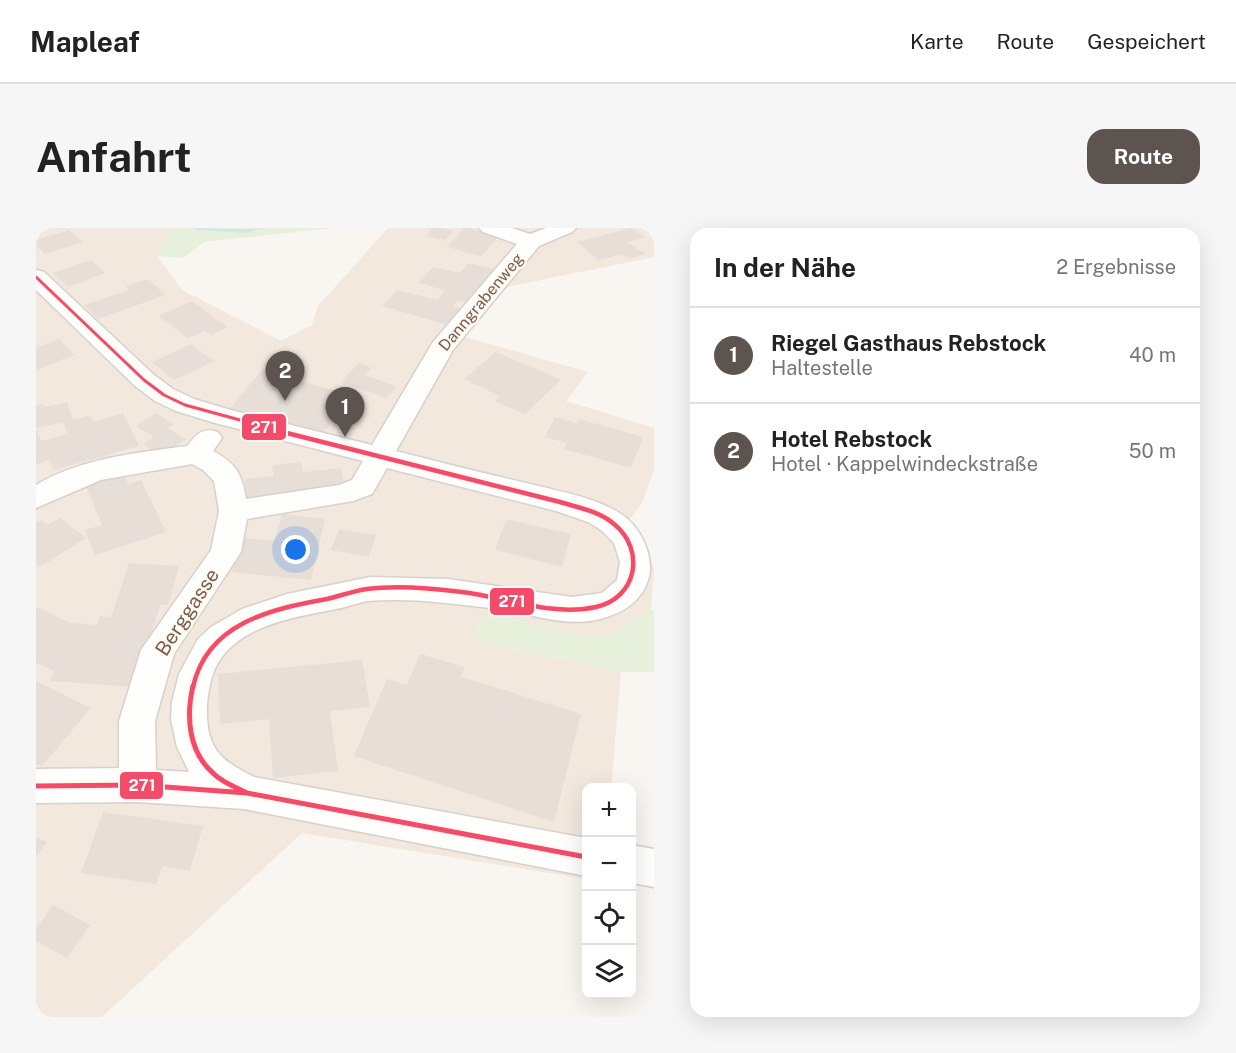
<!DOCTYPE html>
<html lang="de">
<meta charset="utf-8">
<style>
:root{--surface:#fff;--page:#f6f6f6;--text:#222;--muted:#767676;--line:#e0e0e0;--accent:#5d544f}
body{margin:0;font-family:"Public Sans",sans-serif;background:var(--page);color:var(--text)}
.controls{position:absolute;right:18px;bottom:18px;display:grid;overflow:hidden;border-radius:12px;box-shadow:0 6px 24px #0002}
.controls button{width:54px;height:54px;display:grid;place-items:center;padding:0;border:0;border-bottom:2px solid var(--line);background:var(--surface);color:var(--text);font:30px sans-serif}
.you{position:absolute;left:260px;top:322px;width:21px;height:21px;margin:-15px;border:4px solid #fff;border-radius:50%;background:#1a73e8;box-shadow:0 0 0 9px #1a73e833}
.badge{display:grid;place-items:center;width:39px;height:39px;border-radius:50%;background:var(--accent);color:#fff;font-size:20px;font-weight:700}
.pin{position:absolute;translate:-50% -50px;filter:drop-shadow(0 2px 3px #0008)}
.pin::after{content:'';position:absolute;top:32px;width:21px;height:18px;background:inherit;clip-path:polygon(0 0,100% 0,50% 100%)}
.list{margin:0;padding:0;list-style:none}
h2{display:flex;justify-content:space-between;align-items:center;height:78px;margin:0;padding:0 24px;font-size:26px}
h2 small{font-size:20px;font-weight:400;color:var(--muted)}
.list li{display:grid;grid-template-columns:39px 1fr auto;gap:18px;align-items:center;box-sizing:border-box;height:96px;padding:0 24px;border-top:2px solid var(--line)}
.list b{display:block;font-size:22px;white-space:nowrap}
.list p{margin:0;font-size:20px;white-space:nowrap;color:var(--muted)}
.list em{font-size:20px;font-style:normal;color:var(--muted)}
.icon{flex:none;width:33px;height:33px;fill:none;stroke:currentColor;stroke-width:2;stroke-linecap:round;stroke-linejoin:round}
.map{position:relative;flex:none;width:618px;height:789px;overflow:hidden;border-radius:18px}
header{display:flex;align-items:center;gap:36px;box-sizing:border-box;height:84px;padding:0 30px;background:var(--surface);border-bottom:2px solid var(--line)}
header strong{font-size:28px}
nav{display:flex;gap:33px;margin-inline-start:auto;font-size:21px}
.intro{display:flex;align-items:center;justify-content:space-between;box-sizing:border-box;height:144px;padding:0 36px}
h1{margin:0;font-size:42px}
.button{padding:15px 27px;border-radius:18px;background:var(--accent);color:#fff;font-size:21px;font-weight:700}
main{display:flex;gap:36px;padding:0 36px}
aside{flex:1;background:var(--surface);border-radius:18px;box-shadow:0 6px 24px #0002}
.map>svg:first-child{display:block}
.residential{fill:#f2e8de}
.green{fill:#e7f0db}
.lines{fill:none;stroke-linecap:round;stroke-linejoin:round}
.stream{fill:#d0e8ea;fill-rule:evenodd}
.building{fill:#e6ded7}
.minor-casing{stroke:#d7d1cb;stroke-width:3}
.minor{fill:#fefefd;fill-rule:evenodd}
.bus-1-far2-casing{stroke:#fffaf3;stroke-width:6}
.bus-1-far1-casing{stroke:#fffaf3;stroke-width:9}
.bus-1-casing{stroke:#fffaf3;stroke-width:10}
.bus-1-far2{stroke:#f54b6a;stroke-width:3}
.bus-1-far1{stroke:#f54b6a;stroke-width:4.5}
.bus-1{stroke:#f54b6a;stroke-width:5}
.labels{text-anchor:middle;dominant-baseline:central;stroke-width:4.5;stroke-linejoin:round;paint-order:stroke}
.far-street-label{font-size:16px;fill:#7a5c4d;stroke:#fffaf3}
.street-label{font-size:20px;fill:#7a5c4d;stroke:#fffaf3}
.line-badge{stroke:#fffaf3;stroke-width:2}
.badge-label{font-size:16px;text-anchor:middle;font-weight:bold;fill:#fff}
</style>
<header>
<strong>Mapleaf</strong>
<nav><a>Karte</a><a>Route</a><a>Gespeichert</a></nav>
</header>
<div class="intro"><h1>Anfahrt</h1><a class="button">Route</a></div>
<main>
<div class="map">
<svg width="618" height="789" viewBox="0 0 618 789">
<rect width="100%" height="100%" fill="#f9f5f0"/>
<path class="residential" d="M 0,0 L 137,0 L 121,28 L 146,62 L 245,113 L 276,97 L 282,78 L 352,0 L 618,0 L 618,29 L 471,59 L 429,109 L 552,144 L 530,173 L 618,200 L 618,242 L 606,275 L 592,294 L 603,306 L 618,341 L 615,382 L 579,404 L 551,409 L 460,387 L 439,393 L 439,413 L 585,444 L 575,559 L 550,560 L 550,651 L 266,605 L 66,789 L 0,789 Z"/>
<path class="green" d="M 137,0 L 296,0 L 168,14 L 147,30 L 121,28 Z
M 615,382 L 618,382 L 618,444 L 585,444 L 438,413 L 439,393 L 459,387 L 551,409 L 579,404 Z"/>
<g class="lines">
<path class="stream" d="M 158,0 L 210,1 L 226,0 L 210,5 L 161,2 Z"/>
</g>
<path class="building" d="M 397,0 L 405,0 L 417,3 L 409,12 L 390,8 Z
M 428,0 L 432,0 L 463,8 L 445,28 L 411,19 Z
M 595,0 L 609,9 L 591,14 L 609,26 L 593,31 L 586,26 L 563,32 L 541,14 Z
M 33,2 L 47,14 L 9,26 L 0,17 L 0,12 Z
M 55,32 L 70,45 L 32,59 L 17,45 Z
M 432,35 L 459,41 L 433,75 L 422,72 L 417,78 L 424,80 L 412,97 L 346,78 L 361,62 L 401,72 L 409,62 L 383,55 L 397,39 L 424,45 Z
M 112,51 L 129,67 L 62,91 L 48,77 L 93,62 L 90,58 Z
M 156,73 L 172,85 L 192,99 L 175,107 L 169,103 L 152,110 L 122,88 Z
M 23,111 L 38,127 L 0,142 L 0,120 Z
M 155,116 L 178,133 L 138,152 L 116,134 Z
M 460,124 L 525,152 L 489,186 L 459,173 L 464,168 L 428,151 Z
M 323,135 L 336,140 L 329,147 L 361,159 L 350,170 L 305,154 Z
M 225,143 L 304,164 L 289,186 L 295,190 L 292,200 L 285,204 L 276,205 L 193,182 Z
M 31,174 L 37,192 L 54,187 L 57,194 L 87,185 L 103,218 L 18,242 L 13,232 L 0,236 L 0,201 L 5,213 L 32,206 L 27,194 L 0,200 L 0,177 L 7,176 L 8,179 Z
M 120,185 L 138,196 L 131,200 L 150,211 L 125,228 L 107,216 L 118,209 L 100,198 Z
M 519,189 L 541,195 L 543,191 L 607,209 L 595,240 L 528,221 L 531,215 L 509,209 Z
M 265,234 L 267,244 L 305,240 L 309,261 L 211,270 L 209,251 L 238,248 L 236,237 Z
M 88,247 L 92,256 L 105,252 L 130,304 L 59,327 L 49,302 L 66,297 L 50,258 Z
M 246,286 L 289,291 L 275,352 L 196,344 L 207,310 L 239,313 Z
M 24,290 L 50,310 L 4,339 L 0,336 L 0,295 L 5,292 L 12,297 Z
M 470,291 L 535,306 L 526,339 L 459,322 Z
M 303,301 L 340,307 L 333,329 L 295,322 Z
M 93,335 L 143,338 L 132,377 L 124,377 L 100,459 L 14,453 L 18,443 L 0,435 L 0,379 L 35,395 L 61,397 L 64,388 L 75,389 Z
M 384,426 L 429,439 L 425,449 L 545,486 L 518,594 L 318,528 L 351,451 L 371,457 Z
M 326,432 L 334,479 L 294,483 L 302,543 L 237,550 L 233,491 L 184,496 L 182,446 Z
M 0,453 L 55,480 L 5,539 L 0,536 Z
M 67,584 L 167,598 L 154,643 L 126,638 L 120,656 L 45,645 Z
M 0,609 L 11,614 L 0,629 Z
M 17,677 L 54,697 L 31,730 L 0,713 L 0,701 Z"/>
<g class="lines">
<defs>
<path id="minor" d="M 443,0 L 476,0 L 494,6 L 510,0 L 540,0 L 536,4 L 503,18 L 417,122 L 360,223 C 406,235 452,246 498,257 C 527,264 561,270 585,286 C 604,298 618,327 613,349 C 606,374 587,385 564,391 C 532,399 499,388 469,382 C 449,379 429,377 409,375 C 384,372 357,371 331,373 C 321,375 311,379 300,381 C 261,389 205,396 182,435 C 174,448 170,472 171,488 C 172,523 188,534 218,549 L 550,610 L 550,648 L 208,581 L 102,574 L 0,575 L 0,541 L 83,540 L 83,493 L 105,422 L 175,322 L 183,283 L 178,253 L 167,242 L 156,236 L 65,252 L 0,280 L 0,257 C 45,230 100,225 151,218 C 161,206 166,199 182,204 L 186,210 L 177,223 C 200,235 206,246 210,271 L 303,257 L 316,252 L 327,233 L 179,195 L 140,183 L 119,173 L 99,158 L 0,62 L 0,42 L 8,44 L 117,146 L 137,161 L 158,171 L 195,182 L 336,217 L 397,114 L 481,16 L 447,4 ZM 351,240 L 520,283 L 552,294 L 565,302 L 578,315 L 584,334 L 581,352 L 566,365 L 536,369 L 412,351 L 334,349 L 251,366 L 206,381 L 175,399 L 162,411 L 143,446 L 136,474 L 135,492 L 141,519 L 153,544 L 120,542 L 119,493 L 138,426 L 205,324 L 211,291 L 317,273 L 336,266 Z
M 596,617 L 618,621 L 618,659 L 596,655 Z"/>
</defs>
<use href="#minor" class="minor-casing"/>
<use href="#minor" class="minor"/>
<defs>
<path id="bus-1-far2" d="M 0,49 L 108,152 L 128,167 L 149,177 L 237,201"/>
<path id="bus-1-far1" d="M 157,459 C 171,395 235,381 291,371 C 304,368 317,363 331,361 C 361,357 395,360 426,364 C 469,369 516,389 560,379 C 601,370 610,322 578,296 C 563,283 543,280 524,274 L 231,200"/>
<path id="bus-1" d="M 157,458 C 150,488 152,524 178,546 C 187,555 200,559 211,565 L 550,629
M 0,558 L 102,557 L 211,565"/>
</defs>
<use href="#bus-1-far2" class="bus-1-far2-casing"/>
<use href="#bus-1-far1" class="bus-1-far1-casing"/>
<use href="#bus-1" class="bus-1-casing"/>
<use href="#bus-1-far2" class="bus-1-far2"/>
<use href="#bus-1-far1" class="bus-1-far1"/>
<use href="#bus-1" class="bus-1"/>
</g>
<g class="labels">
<g class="far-street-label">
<text transform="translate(445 74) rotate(-50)">Danngrabenweg</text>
</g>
<g class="street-label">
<text transform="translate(151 384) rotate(-57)">Berggasse</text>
</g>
</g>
<g class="line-badge">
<rect x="205" y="185" width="46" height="28" rx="6" fill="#f54b6a"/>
<rect x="453" y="359" width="46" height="29" rx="6" fill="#f54b6a"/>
<rect x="83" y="543" width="45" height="29" rx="6" fill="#f54b6a"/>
</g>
<g class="badge-label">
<text x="228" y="205">271</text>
<text x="476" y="379">271</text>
<text x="106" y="563">271</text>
</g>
</svg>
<div class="controls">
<button>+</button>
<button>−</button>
<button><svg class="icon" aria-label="locate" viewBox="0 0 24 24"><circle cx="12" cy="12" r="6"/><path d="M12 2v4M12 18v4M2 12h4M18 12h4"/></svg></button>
<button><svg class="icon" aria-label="layers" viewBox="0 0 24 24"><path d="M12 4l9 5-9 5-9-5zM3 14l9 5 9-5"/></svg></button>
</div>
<div class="you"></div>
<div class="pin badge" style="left:309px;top:209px">1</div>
<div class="pin badge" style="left:249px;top:173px">2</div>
</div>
<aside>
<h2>In der Nähe<small>2 Ergebnisse</small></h2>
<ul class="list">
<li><span class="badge">1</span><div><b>Riegel Gasthaus Rebstock</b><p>Haltestelle</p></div><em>40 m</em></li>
<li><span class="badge">2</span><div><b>Hotel Rebstock</b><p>Hotel · Kappelwindeckstraße</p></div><em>50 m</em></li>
</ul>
</aside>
</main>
